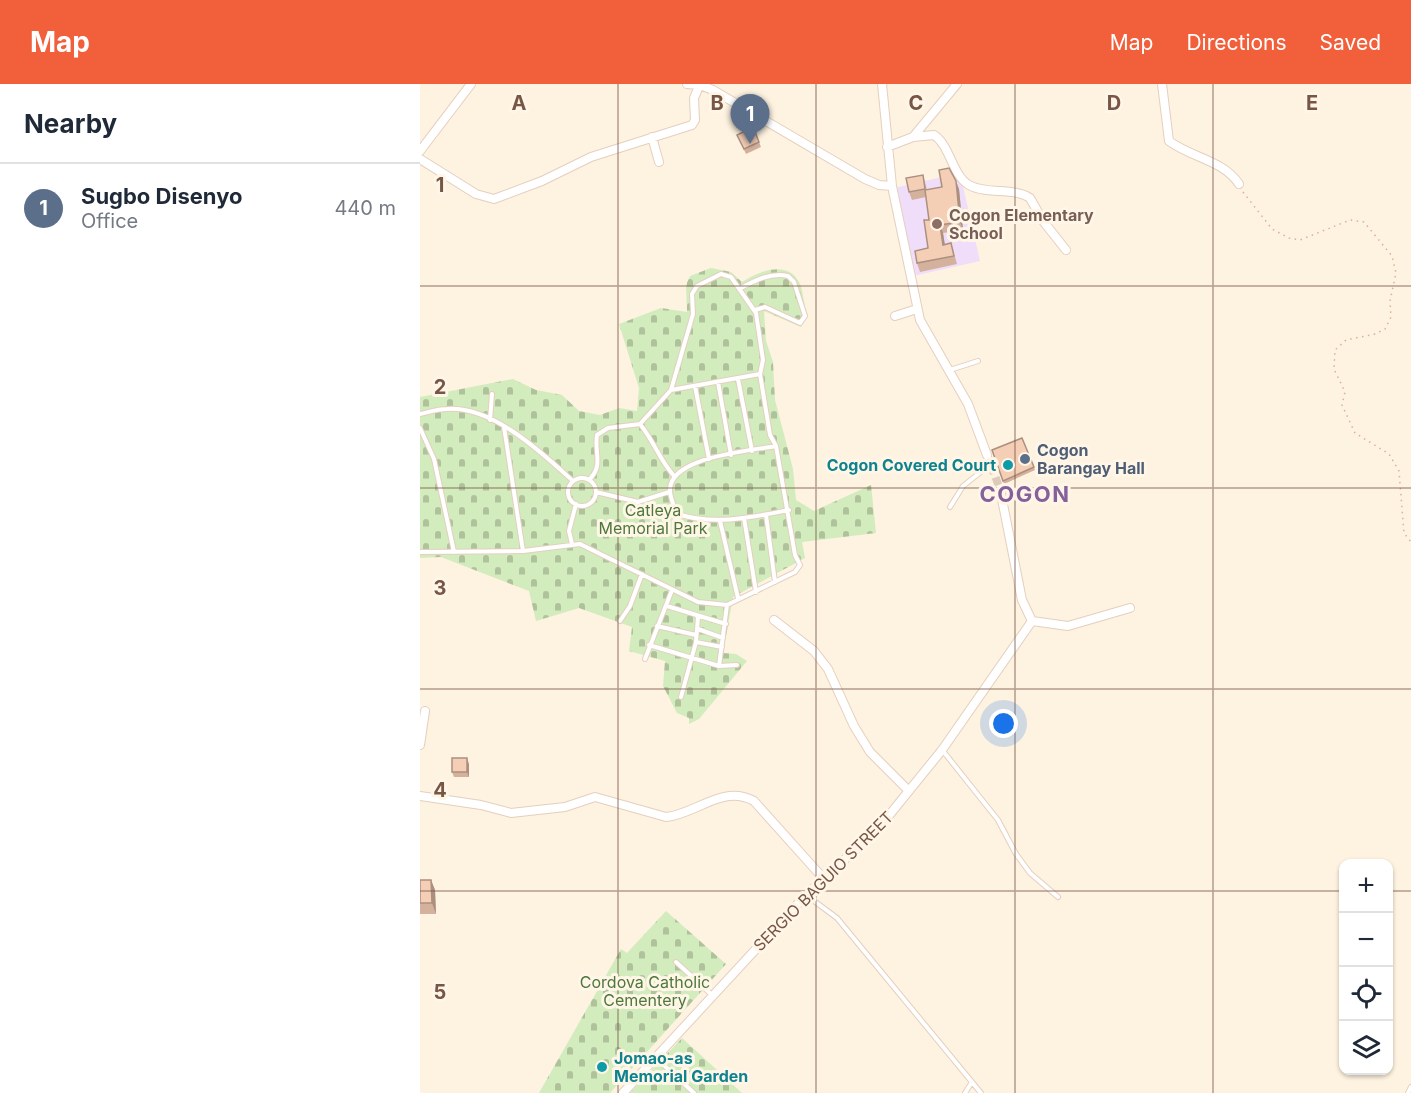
<!DOCTYPE html>
<meta charset="utf-8">
<style>
:root{--surface:#fff;--page:#f2f2f3;--text:#1f2937;--muted:#747a83;--line:#e0e1e3;--accent:#f2603b}
body{margin:0;font-family:Inter,sans-serif;background:var(--page);color:var(--text)}
.controls{position:absolute;right:18px;bottom:18px;display:grid;overflow:hidden;border-radius:12px;box-shadow:0 2px 4px #0004}
.controls button{width:54px;height:54px;display:grid;place-items:center;padding:0;border:0;border-bottom:2px solid var(--line);background:var(--surface);color:var(--text);font:30px sans-serif}
.you{position:absolute;left:584px;top:640px;width:21px;height:21px;margin:-15px;border:4px solid #fff;border-radius:50%;background:#1a73e8;box-shadow:0 0 0 9px #1a73e833}
.badge{display:grid;place-items:center;width:39px;height:39px;border-radius:50%;background:var(--accent);color:#fff;font-size:20px;font-weight:700}
.pin{position:absolute;translate:-50% -50px;filter:drop-shadow(0 2px 3px #0008)}
.pin::after{content:'';position:absolute;top:32px;width:21px;height:18px;background:inherit;clip-path:polygon(0 0,100% 0,50% 100%)}
.list{margin:0;padding:0;list-style:none}
h2{display:flex;justify-content:space-between;align-items:center;height:78px;margin:0;padding:0 24px;font-size:26px}
h2 small{font-size:20px;font-weight:400;color:var(--muted)}
.list li{display:grid;grid-template-columns:39px 1fr auto;gap:18px;align-items:center;box-sizing:border-box;height:90px;padding:0 24px;border-top:2px solid var(--line)}
.list b{display:block;font-size:22px;white-space:nowrap}
.list p{margin:0;font-size:20px;white-space:nowrap;color:var(--muted)}
.list em{font-size:20px;font-style:normal;color:var(--muted)}
.icon{flex:none;width:33px;height:33px;fill:none;stroke:currentColor;stroke-width:2;stroke-linecap:round;stroke-linejoin:round}
.map{position:relative;flex:none;width:991px;height:1009px;overflow:hidden}
header{display:flex;align-items:center;gap:36px;box-sizing:border-box;height:84px;padding:0 30px;background:var(--accent);color:#fff}
header strong{font-size:28px}
nav{display:flex;gap:33px;margin-inline-start:auto;font-size:21px}
main{display:flex}
aside{flex:1;background:var(--surface)}
.map>svg:first-child{display:block}
.education{fill:#efddfa}
.cemetery{fill:url(#cemetery-stones)}
.lines{fill:none;stroke-linecap:round;stroke-linejoin:round}
.street-tunnel{stroke:#dccbba;stroke-width:8;stroke-dasharray:8 4;stroke-linecap:butt}
.lane-casing{stroke:#e5cfbf;stroke-width:6}
.street-casing{stroke:#e5cfbf;stroke-width:10}
.path{stroke:#dab199;stroke-width:1.5;stroke-dasharray:1.5 4.5;stroke-linecap:butt}
.lane{stroke:#fff;stroke-width:4}
.street{stroke:#fff;stroke-width:8}
.wall{fill:#d3b19d}
.shaded-wall{fill:#ac907f}
.building{fill:#f5ceb6;stroke:#ac907f;stroke-width:1.5}
.grid{fill:none;stroke:#775646;stroke-width:1.5;stroke-opacity:0.55}
.education-dot{fill:#8d6e63;stroke:#fff6e8;stroke-width:2}
.service-dot{fill:#5c6f8a;stroke:#fff6e8;stroke-width:2}
.culture-dot{fill:#0f9aa8;stroke:#fff6e8;stroke-width:2}
.labels{text-anchor:middle;dominant-baseline:central;stroke-width:6;stroke-linejoin:round;paint-order:stroke}
.education-label{font-size:16px;font-weight:bold;fill:#785e54;stroke:#fff6e8;text-anchor:start}
.service-label{font-size:16px;font-weight:bold;fill:#4e5e75;stroke:#fff6e8;text-anchor:start}
.culture-label{font-size:16px;font-weight:bold;fill:#0d838f;stroke:#fff6e8;text-anchor:end}
.park-label{font-size:16px;fill:#4d783a;stroke:#fff6e8}
.street-label{font-size:16px;fill:#775646;stroke:#fff6e8}
.district-label{font-size:22px;font-weight:bold;letter-spacing:1.5px;fill:#86609b;stroke:#fff6e8}
.grid-label{font-size:20px;text-anchor:middle;font-weight:bold;fill:#775646;stroke:#fff6e8;stroke-width:6;stroke-linejoin:round;paint-order:stroke}
</style>
<header>
<strong>Map</strong>
<nav><a>Map</a><a>Directions</a><a>Saved</a></nav>
</header>
<main>
<aside>
<h2>Nearby<small></small></h2>
<ul class="list">
<li><span class="badge" style="background:#5c6f8a">1</span><div><b>Sugbo Disenyo</b><p>Office</p></div><em>440 m</em></li>
</ul>
</aside>
<div class="map">
<svg width="991" height="1009" viewBox="0 0 991 1009">
<defs>
<pattern id="cemetery-stones" width="16" height="16" patternUnits="userSpaceOnUse" patternTransform="scale(1.5)"><rect width="16" height="16" fill="#d2ecbe"/><path d="M2 7V4a2 2 0 0 1 4 0v3zM10 15v-3a2 2 0 0 1 4 0v3z" fill="#afc29c"/></pattern>
</defs>
<rect width="100%" height="100%" fill="#fef2e0"/>
<path class="education" d="M 540,89 L 560,177 L 493,192 L 474,104 Z"/>
<path class="cemetery" d="M 291,184 L 311,188 L 322,198 C 337,188 367,175 379,198 C 383,204 384,222 387,231 L 381,243 L 344,227 L 346,257 L 353,278 L 355,316 L 373,385 L 376,416 L 394,427 L 451,401 L 456,449 L 382,458 L 385,474 L 313,513 L 303,569 L 316,570 L 327,577 L 279,635 L 269,640 L 269,634 L 257,629 L 243,602 L 245,577 L 209,567 L 212,543 L 159,524 L 116,537 L 109,507 L 21,473 L 0,474 L 0,313 L 93,295 L 116,306 L 142,311 L 159,327 L 180,331 L 199,324 L 217,327 L 219,304 L 199,240 L 241,224 L 267,228 L 266,201 L 270,192 Z
M 246,827 L 306,880 L 190,1009 L 119,1009 L 201,865 L 207,869 Z
M 262,954 L 322,1009 L 210,1009 Z"/>
<g class="lines">
<path class="street-tunnel" d="M 567,371 L 580,405"/>
<defs>
<path id="lane" d="M 319,205 C 334,197 350,188 368,192 L 374,198 L 385,232 L 380,239 L 345,223 L 335,226
M 530,286 L 558,277
M 318,295 L 332,367
M 298,298 L 311,371
M 275,302 L 289,375
M 251,306 L 340,290
M 0,330 C 9,328 18,325 27,325 C 73,322 122,369 153,397
M 70,336 L 72,310
M 220,340 C 235,359 239,375 254,392
M 84,343 L 103,467
M 0,344 L 14,375 L 34,468
M 356,362 C 330,367 239,373 251,413 C 253,420 254,425 258,430 C 294,442 333,433 369,426
M148 408a14 14 0 1 1 28 0a14 14 0 1 1-28 0Z
M 176,408 L 218,418 L 249,408
M 530,423 L 543,402 L 571,380
M 346,431 L 355,498
M 324,434 L 336,508
M 300,437 L 318,514
M 152,460 L 149,447 L 156,420
M 0,468 L 103,467 L 160,460 L 278,518 L 307,521 L 375,488 L 380,481 L 375,471 L 356,362 L 350,351 L 340,290 L 343,276 L 336,229 L 311,193 L 301,190 L 277,202 L 272,210 L 273,230 L 251,306 L 220,340 L 188,344 L 177,351 C 174,369 184,381 169,396
M 247,522 L 306,540
M 200,537 L 210,522 L 222,490
M 237,542 L 276,551
M 278,545 L 303,554
M 276,558 L 302,563
M 229,561 L 299,582 L 317,581
M 225,575 L 252,506
M 299,582 L 307,521
M 261,613 L 276,558 L 278,533
M 523,667 L 578,736 L 596,770 L 610,789 L 638,813
M 386,811 L 417,834 L 561,1009
M 256,878 L 292,911
M 235,973 L 274,1009
M 545,1009 L 552,998
M 988,1009 L 991,1003"/>
<path id="street" d="M 267,0 L 280,1 L 293,6 L 445,95 L 459,101 L 472,102
M 462,0 L 472,102 L 500,236 L 548,320 L 567,371
M 742,0 L 749,57 C 772,74 803,76 819,100
M 232,53 L 239,78
M 493,53 L 514,51 C 530,61 532,91 549,101 C 567,111 593,103 610,114 L 623,137 L 646,166
M 467,63 L 493,53 L 537,0
M 0,67 L 51,0
M 0,75 L 56,110 L 74,115 L 122,97 L 171,73 L 272,41 L 275,36 L 274,14 L 280,0
M 475,232 L 497,225
M 580,405 L 602,516 L 612,537
M 354,536 L 394,567 L 408,585 L 434,642 L 450,668 L 489,707
M 612,537 L 648,542 L 710,524
M 0,661 L 5,627
M 0,712 L 61,721 L 91,729 L 145,723 L 175,713 L 246,733 C 277,730 302,700 334,717 L 403,794
M 203,1009 L 386,811 L 458,745 L 522,666 L 612,537"/>
</defs>
<use href="#lane" class="lane-casing"/>
<use href="#street" class="street-casing"/>
<path class="path" d="M 823,108 L 852,145 L 869,154 L 880,156 L 930,136 L 944,138 L 972,172 L 976,189 L 970,217 L 971,233 L 965,245 L 955,250 L 926,256 L 915,266 L 914,285 L 925,308 L 922,321 L 935,349 L 969,370 L 979,387 L 984,449 L 991,458"/>
<use href="#lane" class="lane"/>
<use href="#street" class="street"/>
</g>
<path class="wall" d="M 333,43 L 341,63 L 326,70 L 317,51 Z
M 503,91 L 507,106 L 539,105 L 543,146 L 523,149 L 525,161 L 531,159 L 537,180 L 500,188 L 497,179 L 508,164 L 509,136 L 506,113 L 492,116 L 489,108 Z
M 602,354 L 615,386 L 584,400 L 572,366 Z
M 49,680 L 49,693 L 34,693 L 32,688 Z
M 0,796 L 11,796 L 15,806 L 16,830 L 0,830 Z"/>
<path class="shaded-wall" d="M 536,97 L 539,105 L 543,146 L 540,138 Z
M 520,141 L 523,149 L 526,169 L 523,161 Z
M 47,674 L 49,680 L 49,693 L 47,688 Z
M 11,796 L 15,806 L 16,830 L 12,819 Z"/>
<path class="building" d="M 333,43 L 339,58 L 324,65 L 317,51 Z
M 529,84 L 536,97 L 540,138 L 520,141 L 523,161 L 531,159 L 534,172 L 497,179 L 495,167 L 508,164 L 504,136 L 509,136 L 505,106 L 522,103 L 519,86 Z
M 503,91 L 505,105 L 489,108 L 486,94 Z
M 602,354 L 614,383 L 583,397 L 572,366 Z
M 32,674 L 47,674 L 47,688 L 32,688 Z
M 0,796 L 11,796 L 12,819 L 0,819 Z"/>
<path class="grid" d="M 198,0 L 198,1009M 396,0 L 396,1009M 595,0 L 595,1009M 793,0 L 793,1009M 0,202 L 991,202M 0,404 L 991,404M 0,605 L 991,605M 0,807 L 924,807M 968,807 L 991,807"/>
<circle class="education-dot" cx="517" cy="140" r="6"/>
<circle class="service-dot" cx="605" cy="375" r="6"/>
<g class="culture-dot">
<circle cx="588" cy="381" r="6"/>
<circle cx="182" cy="983" r="6"/>
</g>
<g class="labels">
<g class="education-label">
<text x="529" y="131">Cogon Elementary<tspan x="529" dy="18">School</tspan></text>
</g>
<g class="service-label">
<text x="617" y="366">Cogon<tspan x="617" dy="18">Barangay Hall</tspan></text>
</g>
<g class="culture-label">
<text x="576" y="381">Cogon Covered Court</text>
<text x="194" y="974" text-anchor="start">Jomao-as<tspan x="194" dy="18">Memorial Garden</tspan></text>
</g>
<g class="park-label">
<text x="233" y="426">Catleya<tspan x="233" dy="18">Memorial Park</tspan></text>
<text x="225" y="898">Cordova Catholic<tspan x="225" dy="18">Cementery</tspan></text>
</g>
<g class="street-label">
<text transform="translate(403 797) rotate(-45)">SERGIO BAGUIO STREET</text>
</g>
<g class="district-label">
<text x="605" y="410">COGON</text>
</g>
</g>
<g class="grid-label">
<text x="99" y="26">A</text>
<text x="297" y="26">B</text>
<text x="496" y="26">C</text>
<text x="694" y="26">D</text>
<text x="892" y="26">E</text>
<text x="20" y="108">1</text>
<text x="20" y="310">2</text>
<text x="20" y="511">3</text>
<text x="20" y="713">4</text>
<text x="20" y="915">5</text>
</g>
</svg>
<div class="controls">
<button>+</button>
<button>−</button>
<button><svg class="icon" aria-label="locate" viewBox="0 0 24 24"><circle cx="12" cy="12" r="6"/><path d="M12 2v4M12 18v4M2 12h4M18 12h4"/></svg></button>
<button><svg class="icon" aria-label="layers" viewBox="0 0 24 24"><path d="M12 4l9 5-9 5-9-5zM3 14l9 5 9-5"/></svg></button>
</div>
<div class="you"></div>
<div class="pin badge" style="left:330px;top:60px;background:#5c6f8a">1</div>
</div>
</main>
